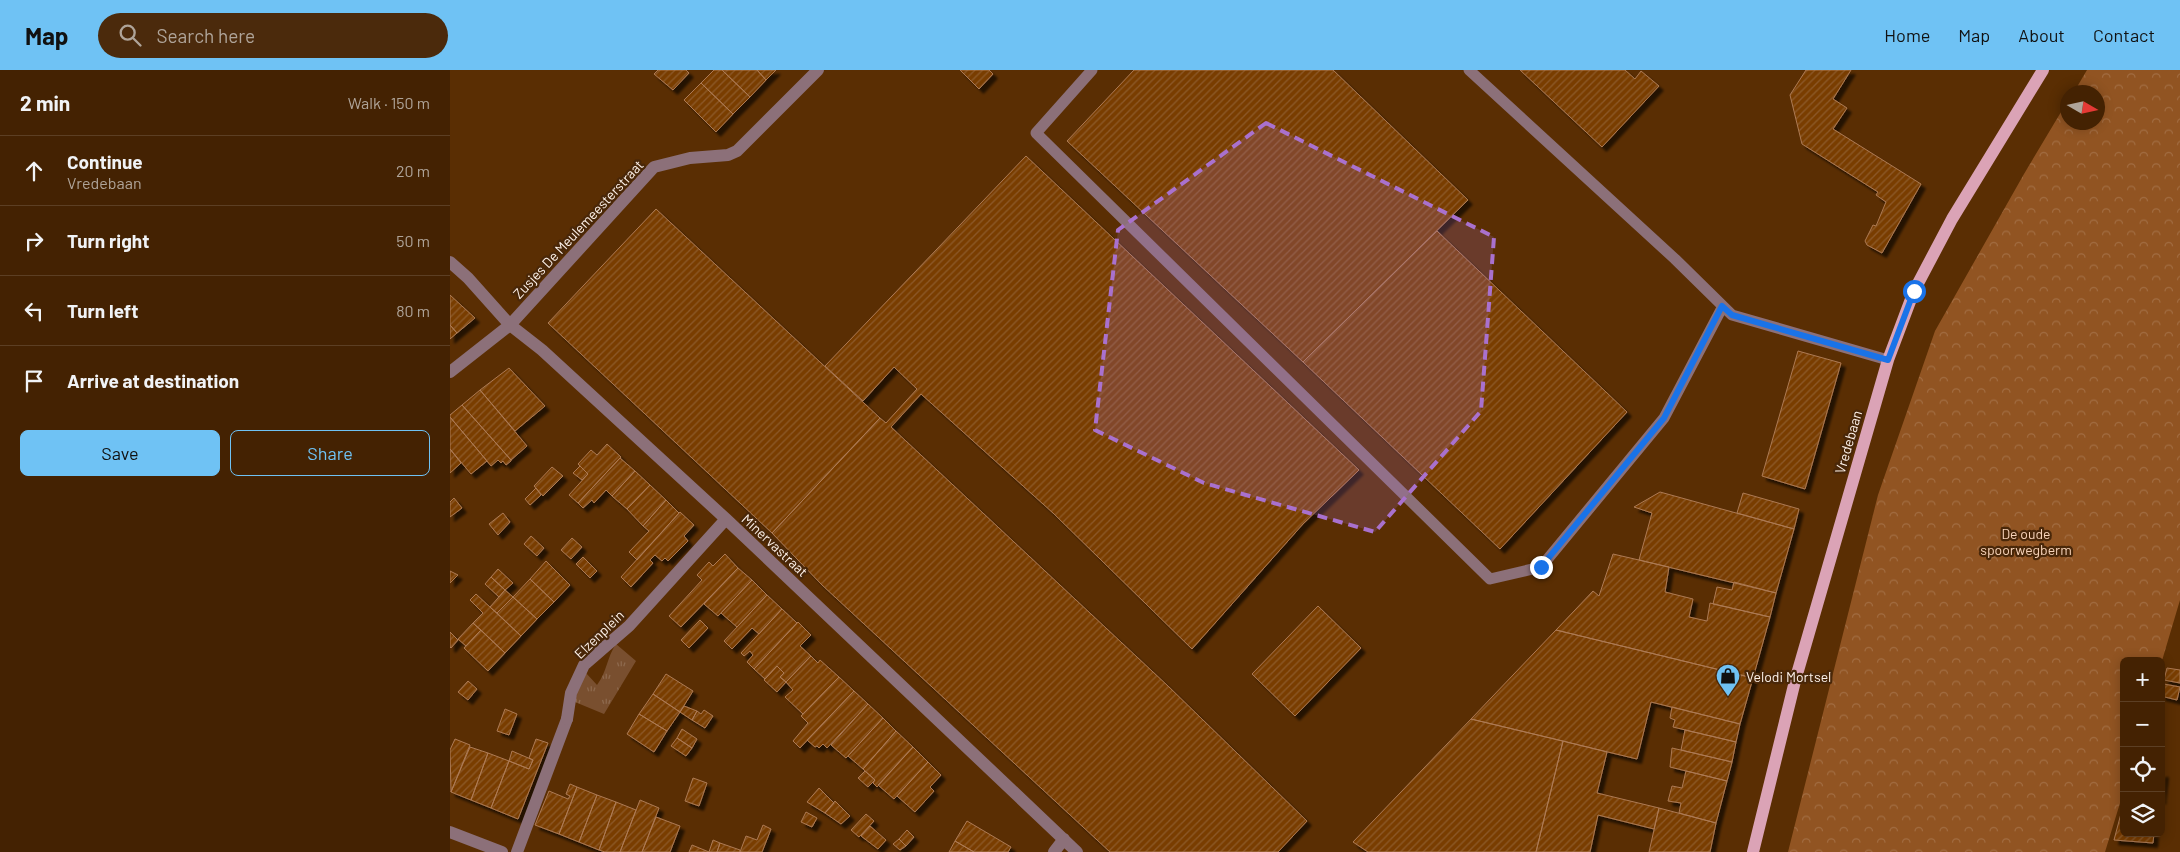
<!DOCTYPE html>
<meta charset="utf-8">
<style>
:root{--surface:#442202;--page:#4b2a0c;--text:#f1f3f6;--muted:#afa499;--line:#5c3f24;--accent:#6fc2f4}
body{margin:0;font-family:Barlow,sans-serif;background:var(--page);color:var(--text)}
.controls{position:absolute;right:15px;bottom:15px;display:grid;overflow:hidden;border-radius:8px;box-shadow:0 2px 12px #0003}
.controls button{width:45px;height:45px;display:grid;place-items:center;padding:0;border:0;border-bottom:1px solid var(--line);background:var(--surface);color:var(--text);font:25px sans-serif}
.compass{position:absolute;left:1610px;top:15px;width:45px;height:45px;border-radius:50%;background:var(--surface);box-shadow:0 2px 12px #0003;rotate:99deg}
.stop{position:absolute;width:15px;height:15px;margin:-11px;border:4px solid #1a73e8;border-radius:50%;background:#fff}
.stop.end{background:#1a73e8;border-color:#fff;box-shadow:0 1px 5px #0008}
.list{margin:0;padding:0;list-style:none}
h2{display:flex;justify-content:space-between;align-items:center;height:65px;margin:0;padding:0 20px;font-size:21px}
h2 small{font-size:16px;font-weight:400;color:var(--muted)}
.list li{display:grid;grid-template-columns:32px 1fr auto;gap:15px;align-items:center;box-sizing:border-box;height:70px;padding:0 20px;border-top:1px solid var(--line)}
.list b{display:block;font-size:19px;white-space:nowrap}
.list p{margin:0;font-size:16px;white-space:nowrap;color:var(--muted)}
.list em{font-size:16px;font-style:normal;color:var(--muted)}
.actions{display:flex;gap:10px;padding:15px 20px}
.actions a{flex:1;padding:11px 0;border:1px solid var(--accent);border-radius:8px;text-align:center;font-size:18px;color:var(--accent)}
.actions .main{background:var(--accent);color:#111}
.icon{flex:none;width:28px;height:28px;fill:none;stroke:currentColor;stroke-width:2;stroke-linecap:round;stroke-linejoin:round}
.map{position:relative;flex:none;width:1730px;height:782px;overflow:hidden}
header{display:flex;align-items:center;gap:30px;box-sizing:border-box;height:70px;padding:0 25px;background:var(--accent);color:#111}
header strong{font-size:24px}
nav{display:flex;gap:28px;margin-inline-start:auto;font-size:18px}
.search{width:350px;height:45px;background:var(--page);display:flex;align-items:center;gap:12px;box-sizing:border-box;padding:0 18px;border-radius:28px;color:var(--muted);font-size:19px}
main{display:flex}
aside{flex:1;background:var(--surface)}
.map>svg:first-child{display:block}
.grass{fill:url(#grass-tufts)}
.forest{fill:url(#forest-crowns)}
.building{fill:url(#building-hatch);stroke:#ad7a54;filter:url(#shadow)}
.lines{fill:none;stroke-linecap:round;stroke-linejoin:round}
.service{stroke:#8c7079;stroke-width:11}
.pedestrian{stroke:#8c7079;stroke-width:12}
.minor{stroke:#8c7079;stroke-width:12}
.primary{stroke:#dba3b6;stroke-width:12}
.route{stroke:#1a73e8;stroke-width:6}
.marked{fill:#a971ce;fill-opacity:0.2;stroke:#a971ce;stroke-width:4;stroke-dasharray:10 6;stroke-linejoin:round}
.labels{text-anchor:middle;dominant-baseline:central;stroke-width:4.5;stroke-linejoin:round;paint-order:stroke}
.street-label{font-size:14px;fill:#fef2ea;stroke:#492709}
.park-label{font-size:14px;fill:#f9d5bb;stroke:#492709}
.poi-label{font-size:14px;fill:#fef2ea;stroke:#492709;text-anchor:start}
</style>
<header>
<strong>Map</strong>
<div class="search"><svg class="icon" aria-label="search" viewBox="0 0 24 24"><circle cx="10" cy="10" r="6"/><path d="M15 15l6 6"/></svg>Search here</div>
<nav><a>Home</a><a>Map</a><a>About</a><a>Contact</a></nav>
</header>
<main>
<aside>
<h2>2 min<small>Walk · 150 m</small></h2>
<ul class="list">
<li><svg class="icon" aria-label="ahead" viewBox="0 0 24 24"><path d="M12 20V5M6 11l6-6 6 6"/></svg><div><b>Continue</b><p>Vredebaan</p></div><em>20 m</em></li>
<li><svg class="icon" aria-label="right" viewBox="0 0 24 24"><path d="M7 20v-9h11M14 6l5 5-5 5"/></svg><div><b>Turn right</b></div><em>50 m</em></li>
<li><svg class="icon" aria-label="left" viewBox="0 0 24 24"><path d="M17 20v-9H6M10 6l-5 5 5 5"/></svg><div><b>Turn left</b></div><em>80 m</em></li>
<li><svg class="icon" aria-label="arrive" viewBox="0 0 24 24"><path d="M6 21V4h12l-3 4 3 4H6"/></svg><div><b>Arrive at destination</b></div></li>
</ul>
<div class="actions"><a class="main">Save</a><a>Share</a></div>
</aside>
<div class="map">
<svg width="1730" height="782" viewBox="0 0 1730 782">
<defs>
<pattern id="grass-tufts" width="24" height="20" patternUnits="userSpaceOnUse" patternTransform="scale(1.25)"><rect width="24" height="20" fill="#794f2f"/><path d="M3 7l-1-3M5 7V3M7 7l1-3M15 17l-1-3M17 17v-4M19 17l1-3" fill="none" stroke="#8d694d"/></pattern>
<pattern id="forest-crowns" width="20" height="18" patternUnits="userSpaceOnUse" patternTransform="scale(1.25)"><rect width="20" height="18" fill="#915422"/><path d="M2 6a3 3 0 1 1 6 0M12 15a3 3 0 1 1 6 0" fill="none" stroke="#a26d42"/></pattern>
<pattern id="building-hatch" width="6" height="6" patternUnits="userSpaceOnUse" patternTransform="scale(1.25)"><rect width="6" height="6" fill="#793e02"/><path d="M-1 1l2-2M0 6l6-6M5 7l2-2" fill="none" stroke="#8d5a27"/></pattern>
<filter id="shadow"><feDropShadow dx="4.5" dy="4.5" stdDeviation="1" flood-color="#0009"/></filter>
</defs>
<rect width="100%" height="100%" fill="#5a2e03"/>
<path class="grass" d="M 166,574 L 186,591 L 154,644 L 125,632 L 127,621 L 136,603 L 147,615 C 157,602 157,587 166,574 Z"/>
<path class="forest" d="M 1637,0 L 1730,0 L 1730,530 L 1711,594 L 1711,591 L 1674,591 L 1674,720 L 1655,782 L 1338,782 L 1428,425 L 1485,261 L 1574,104 L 1617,32 L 1618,52 L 1648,52 L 1648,22 L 1624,22 Z"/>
<path class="building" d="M 208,0 L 236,0 L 239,3 L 223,20 L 204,4 Z
M 264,0 L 272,0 L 300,27 L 283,44 L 251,13 Z
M 272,0 L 307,0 L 316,10 L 300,27 Z
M 307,0 L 326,0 L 316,10 Z
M 510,0 L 539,0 L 543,4 L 529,19 Z
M 684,0 L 883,0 L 1018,130 L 853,292 L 617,71 Z
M 1070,0 L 1175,0 L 1185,9 L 1191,1 L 1209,16 L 1152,77 Z
M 1356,0 L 1401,0 L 1383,29 L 1397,38 L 1383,59 L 1471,114 L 1432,183 L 1417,175 L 1415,171 L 1423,155 L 1426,156 L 1436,132 L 1426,125 L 1428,122 L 1352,74 L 1340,25 Z
M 251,13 L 283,44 L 266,62 L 234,30 Z
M 576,86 L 909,400 L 853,454 L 742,579 L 603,443 L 471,324 L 441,357 L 718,616 L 857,751 L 828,782 L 660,782 L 372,515 L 322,463 L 430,348 L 436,353 L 467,319 L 444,297 L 413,331 L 375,296 Z
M 206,139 L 430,348 L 322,463 L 98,253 Z
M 987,161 L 1177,342 L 1050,479 L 853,292 Z
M 0,225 L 25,248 L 7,263 L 0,255 Z
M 0,255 L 7,263 L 0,269 Z
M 1348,281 L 1391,293 L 1355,419 L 1312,406 Z
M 59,298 L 95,336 L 65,361 L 30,320 Z
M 30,320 L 77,376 L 61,390 L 12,335 Z
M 12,335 L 61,390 L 61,391 L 56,395 L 53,391 L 51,393 L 48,390 L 41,396 L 37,391 L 0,347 L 0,345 Z
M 0,347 L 37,391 L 21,404 L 0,379 Z
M 157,374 L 171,387 L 128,433 L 119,425 L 138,404 L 128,394 L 141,380 L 147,385 Z
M 0,379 L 11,393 L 0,403 Z
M 170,388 L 185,401 L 162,426 L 156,420 L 144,433 L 142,430 L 133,438 L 128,433 Z
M 130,396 L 138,404 L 132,410 L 123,403 Z
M 102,397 L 113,406 L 93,426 L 84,416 Z
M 185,401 L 200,415 L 177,439 L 162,426 Z
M 200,415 L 216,430 L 193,456 L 177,439 Z
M 86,418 L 91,425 L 80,435 L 75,429 Z
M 1210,422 L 1344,459 L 1326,523 L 1189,490 L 1202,443 L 1184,437 Z
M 1293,423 L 1349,439 L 1344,459 L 1287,443 Z
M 4,428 L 12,438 L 0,447 L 0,432 Z
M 216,430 L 229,443 L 187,490 L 179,482 L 199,461 L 193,456 Z
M 230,442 L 244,455 L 234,466 L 238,471 L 218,491 L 215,488 L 212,491 L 205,485 L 200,490 L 203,493 L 181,517 L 171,507 Z
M 53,443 L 60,452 L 48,465 L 39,454 Z
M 81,466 L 94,478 L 87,486 L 74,474 Z
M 122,468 L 132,477 L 121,489 L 111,480 Z
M 275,484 L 288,498 L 231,557 L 219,546 L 252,510 L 247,505 L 259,492 L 263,496 Z
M 1163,484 L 1219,497 L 1215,522 L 1243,529 L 1239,547 L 1257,551 L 1260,533 L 1320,547 L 1303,608 L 1106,560 L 1143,521 L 1149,526 Z
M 133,487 L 147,501 L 140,508 L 126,494 Z
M 96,491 L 120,515 L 104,532 L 80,509 Z
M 288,498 L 302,510 L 268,546 L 254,534 Z
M 48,499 L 63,513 L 55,520 L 41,507 Z
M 0,501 L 8,505 L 0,513 Z
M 41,507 L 55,520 L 49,527 L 35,514 Z
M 80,509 L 104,532 L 87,549 L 63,527 Z
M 302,510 L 317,525 L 287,557 L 271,543 Z
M 1284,512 L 1326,523 L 1320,547 L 1263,534 L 1267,517 L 1282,520 Z
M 55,520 L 63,527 L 47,543 L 40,537 Z
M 26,524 L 71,566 L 55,583 L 23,553 L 33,543 L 20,530 Z
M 317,525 L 332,539 L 309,564 L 302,558 L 282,579 L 274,571 Z
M 63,527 L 87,549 L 71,566 L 47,543 Z
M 868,536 L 911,578 L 845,646 L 802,604 Z
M 332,539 L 347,553 L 304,599 L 297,592 L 303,585 L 300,581 L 294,586 L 291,583 Z
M 250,550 L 258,558 L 239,578 L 231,570 Z
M 348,552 L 361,565 L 350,576 L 361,586 L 336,612 L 330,607 L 334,603 L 327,596 L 315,609 L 304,599 Z
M 23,553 L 31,560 L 16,576 L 8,569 Z
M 31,560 L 55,583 L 38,601 L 14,578 Z
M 1106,560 L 1303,608 L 1290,654 L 1201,632 L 1187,689 L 1021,649 Z
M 0,562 L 8,570 L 1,578 L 0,577 Z
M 361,586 L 368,593 L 370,590 L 389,607 L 353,644 L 335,627 L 343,620 L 336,612 Z
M 327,596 L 334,603 L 330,607 L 336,612 L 327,622 L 314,610 Z
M 1717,598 L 1730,600 L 1730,613 L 1714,610 Z
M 216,604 L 243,621 L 230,642 L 203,624 Z
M 389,607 L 404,621 L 350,678 L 343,671 L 358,653 L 351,646 Z
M 18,611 L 27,619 L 18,630 L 8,622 Z
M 1714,614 L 1730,617 L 1727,630 L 1711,626 Z
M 404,621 L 418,634 L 377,678 L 373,674 L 369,678 L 367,676 L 365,677 L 357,670 Z
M 203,624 L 230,642 L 217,661 L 189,644 Z
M 418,634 L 433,648 L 396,688 L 381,675 Z
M 234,636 L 247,641 L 242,650 L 230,642 Z
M 1222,637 L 1290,654 L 1286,672 L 1223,657 L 1225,650 L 1220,648 Z
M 55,639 L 67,644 L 59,665 L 47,661 Z
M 254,640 L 263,646 L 255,658 L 242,650 L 247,641 L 251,644 Z
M 189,644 L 217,661 L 204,682 L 177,664 Z
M 433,648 L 446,661 L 413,699 L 398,686 Z
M 1021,649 L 1113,671 L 1086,782 L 918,782 L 903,772 Z
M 232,659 L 247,669 L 242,678 L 227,668 Z
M 1235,660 L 1286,672 L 1282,692 L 1231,680 Z
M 446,661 L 463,677 L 427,717 L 423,713 L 425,710 L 413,699 Z
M 227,668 L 242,678 L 236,686 L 221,676 Z
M 5,669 L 20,675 L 1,722 L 0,680 Z
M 86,669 L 98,673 L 68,749 L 41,738 L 59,691 L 79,699 L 83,690 L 79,688 Z
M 1113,671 L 1157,682 L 1147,723 L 1209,738 L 1204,759 L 1148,745 L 1140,782 L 1086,782 Z
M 20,677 L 38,683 L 21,730 L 1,722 Z
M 463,677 L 478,692 L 444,729 L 428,715 Z
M 1222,678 L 1282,692 L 1277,711 L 1220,697 Z
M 62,681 L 83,690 L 79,699 L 59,691 Z
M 38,683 L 59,691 L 41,738 L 21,730 Z
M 478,692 L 491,705 L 480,717 L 484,721 L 465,742 L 447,726 Z
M 415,701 L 425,710 L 418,717 L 408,708 Z
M 1236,701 L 1277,711 L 1266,753 L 1229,743 L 1231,733 L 1218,731 L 1222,716 L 1232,718 Z
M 1711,703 L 1714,703 L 1711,730 Z
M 243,708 L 257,713 L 249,736 L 235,731 Z
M 120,714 L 127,717 L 109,764 L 85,755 L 99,721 L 118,729 L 120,726 L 116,724 Z
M 127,717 L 147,725 L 129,772 L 109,764 Z
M 369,718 L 384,733 L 375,743 L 357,732 Z
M 147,725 L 166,732 L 149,780 L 129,772 Z
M 190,730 L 209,738 L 192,782 L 170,782 Z
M 385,731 L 400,746 L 391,754 L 375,743 Z
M 166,732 L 186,740 L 170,782 L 155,782 L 149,780 Z
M 1673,736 L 1674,763 L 1704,763 L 1703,773 L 1664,770 Z
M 1209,738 L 1266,753 L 1260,782 L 1199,782 Z
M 356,742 L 367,748 L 362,757 L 351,752 Z
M 416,744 L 424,751 L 409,767 L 401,760 Z
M 206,747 L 230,756 L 220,782 L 192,782 Z
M 517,751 L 561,777 L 558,782 L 524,782 L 505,771 Z
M 313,755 L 321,759 L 312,782 L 290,782 L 296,766 L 307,770 Z
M 420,756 L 436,770 L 428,779 L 411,766 Z
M 457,760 L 464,767 L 456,776 L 449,769 Z
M 449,769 L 456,776 L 450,780 L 443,774 Z
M 263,770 L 270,773 L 267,782 L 239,782 L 242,775 L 259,782 Z
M 505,771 L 524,782 L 499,782 Z
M 270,773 L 290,780 L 290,782 L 267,782 Z"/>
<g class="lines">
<path class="service" d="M 642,0 L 586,63 L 1040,509 L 1091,497 L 1214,348 L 1273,236
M 1019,0 L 1225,189 L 1282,245 L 1438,290"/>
<path class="pedestrian" d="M 67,782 L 117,649"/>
<path class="minor" d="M 0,192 L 18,208 L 60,255 L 92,280 L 276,449 L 627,782
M 0,302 L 60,255 L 204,97 L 240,88 L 278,85 L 287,81 L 368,0
M 117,649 L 121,623 L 134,595 L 179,556 L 276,449
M 0,762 L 52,782
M 604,782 L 614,769"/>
<path class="primary" d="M 1303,782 L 1345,611 L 1438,290 L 1464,221 L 1502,149 L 1593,0"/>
</g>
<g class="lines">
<path class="route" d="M 1091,497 L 1214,348 L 1272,236 L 1282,245 L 1438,290 L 1464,221"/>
</g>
<path class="marked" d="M 816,53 L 1044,167 L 1031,341 L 925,462 L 754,413 L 645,360 L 668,160 Z"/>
<defs>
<symbol id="shop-pin" viewBox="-11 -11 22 30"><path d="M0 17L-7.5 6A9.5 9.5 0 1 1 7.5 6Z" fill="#6fc2f4" stroke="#492709"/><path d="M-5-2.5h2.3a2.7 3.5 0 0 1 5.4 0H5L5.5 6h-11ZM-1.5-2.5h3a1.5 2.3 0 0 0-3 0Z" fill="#111"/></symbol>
</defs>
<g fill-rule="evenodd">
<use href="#shop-pin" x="1264" y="592" width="28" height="38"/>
</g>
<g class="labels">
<g class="street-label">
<text transform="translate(128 159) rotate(-47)">Zusjes De Meulemeesterstraat</text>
<text transform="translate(1398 372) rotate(-74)">Vredebaan</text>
<text transform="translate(325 475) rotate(43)">Minervastraat</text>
<text transform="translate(149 564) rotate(-44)">Elzenplein</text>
</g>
<g class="park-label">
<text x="1576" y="463">De oude<tspan x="1576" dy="16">spoorwegberm</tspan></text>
</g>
<g class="poi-label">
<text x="1296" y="606">Velodi Mortsel</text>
</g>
</g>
</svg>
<div class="controls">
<button>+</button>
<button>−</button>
<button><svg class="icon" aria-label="locate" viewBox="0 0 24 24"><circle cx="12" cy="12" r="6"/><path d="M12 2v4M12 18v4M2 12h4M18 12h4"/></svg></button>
<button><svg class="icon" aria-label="layers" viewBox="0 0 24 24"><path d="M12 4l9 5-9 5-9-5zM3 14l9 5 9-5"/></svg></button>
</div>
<svg class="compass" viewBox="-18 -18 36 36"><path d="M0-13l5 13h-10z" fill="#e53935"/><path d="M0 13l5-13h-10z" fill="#afa499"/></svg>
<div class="stop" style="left:1464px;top:221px"></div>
<div class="stop end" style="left:1091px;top:497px"></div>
</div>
</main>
